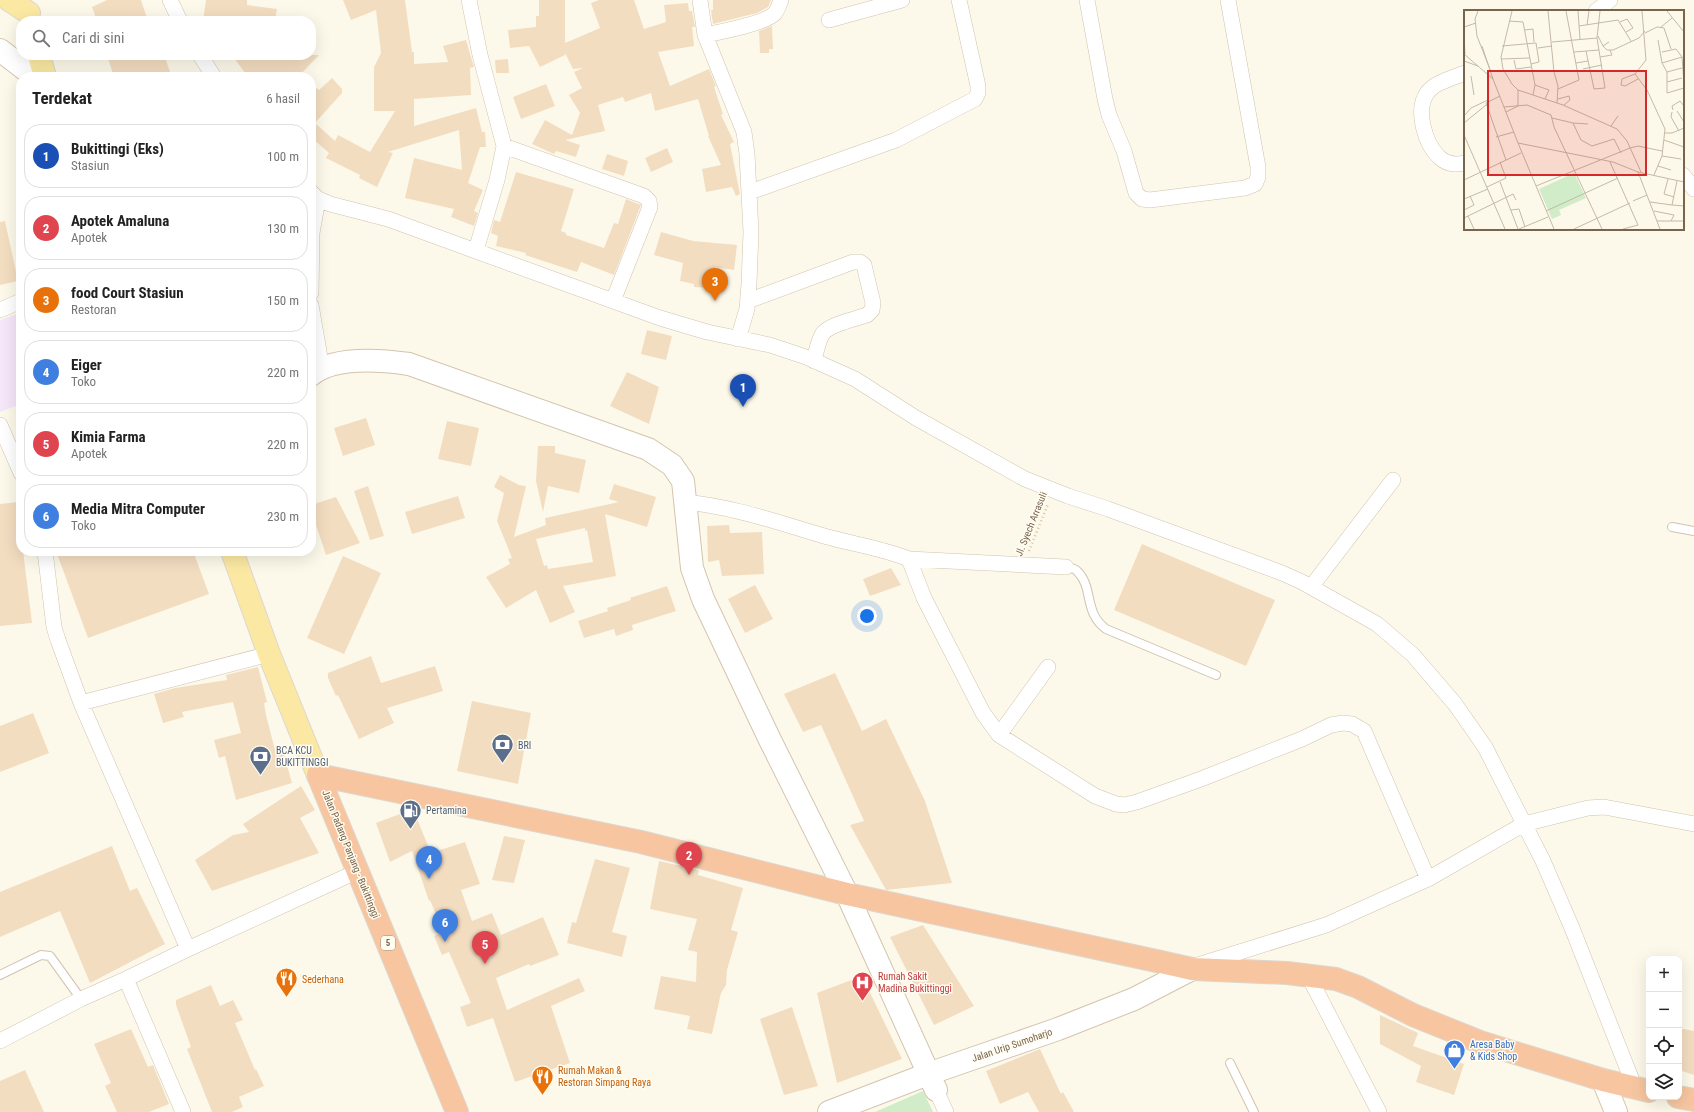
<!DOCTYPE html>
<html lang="id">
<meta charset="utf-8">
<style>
:root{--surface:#fff;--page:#f6f6f6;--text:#222;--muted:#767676;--line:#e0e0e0;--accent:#7b5136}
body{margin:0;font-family:"Roboto Condensed",sans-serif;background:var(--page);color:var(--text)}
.controls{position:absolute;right:12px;bottom:12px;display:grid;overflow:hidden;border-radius:8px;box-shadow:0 4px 16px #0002}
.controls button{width:36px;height:36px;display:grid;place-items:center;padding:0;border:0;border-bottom:1px solid var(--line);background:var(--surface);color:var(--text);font:20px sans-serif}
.you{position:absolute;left:867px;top:616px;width:14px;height:14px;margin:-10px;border:3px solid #fff;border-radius:50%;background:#1a73e8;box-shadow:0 0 0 6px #1a73e833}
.badge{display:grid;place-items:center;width:26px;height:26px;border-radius:50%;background:var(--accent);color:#fff;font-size:13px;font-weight:700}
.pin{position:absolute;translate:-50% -33px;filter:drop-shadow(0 1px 2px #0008)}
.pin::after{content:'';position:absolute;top:21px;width:14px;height:12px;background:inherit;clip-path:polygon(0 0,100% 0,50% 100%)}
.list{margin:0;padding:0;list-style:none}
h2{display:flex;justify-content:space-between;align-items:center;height:52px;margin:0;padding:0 16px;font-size:17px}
h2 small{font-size:13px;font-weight:400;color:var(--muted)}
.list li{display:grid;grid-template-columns:26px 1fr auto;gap:12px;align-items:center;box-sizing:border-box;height:64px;margin:0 8px 8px;padding:0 8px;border:1px solid var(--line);border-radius:16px}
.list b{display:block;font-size:15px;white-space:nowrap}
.list p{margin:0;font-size:13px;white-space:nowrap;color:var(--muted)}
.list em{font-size:13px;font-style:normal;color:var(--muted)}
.icon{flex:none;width:22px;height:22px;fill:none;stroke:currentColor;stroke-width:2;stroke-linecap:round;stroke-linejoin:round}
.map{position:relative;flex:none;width:1694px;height:1112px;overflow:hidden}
.search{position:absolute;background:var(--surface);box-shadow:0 4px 16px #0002;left:16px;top:16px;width:300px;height:44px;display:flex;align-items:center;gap:10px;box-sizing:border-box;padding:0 14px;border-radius:16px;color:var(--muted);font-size:15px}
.panel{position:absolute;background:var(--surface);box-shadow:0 4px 16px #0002;left:16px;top:72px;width:300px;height:484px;border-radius:16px}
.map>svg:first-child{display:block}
.education{fill:#f6e6fa}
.green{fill:#d0ecc8}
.building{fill:#f3ddc1;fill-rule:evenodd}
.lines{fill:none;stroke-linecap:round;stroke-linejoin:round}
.lane-casing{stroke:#d0c3af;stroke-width:10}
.street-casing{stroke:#d0c3af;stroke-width:16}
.secondary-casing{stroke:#d3c4ad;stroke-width:24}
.primary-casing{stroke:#dcd7d0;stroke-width:24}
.highway-casing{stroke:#dcd7d0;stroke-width:24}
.path{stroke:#d8c1a4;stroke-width:2.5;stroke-dasharray:1 3;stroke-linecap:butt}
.lane{stroke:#fff;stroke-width:8}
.street{stroke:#fff;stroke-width:15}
.secondary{stroke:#fff;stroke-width:22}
.primary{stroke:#fbe9a3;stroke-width:22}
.highway{stroke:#f7c6a1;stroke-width:22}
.labels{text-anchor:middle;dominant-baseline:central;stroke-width:3;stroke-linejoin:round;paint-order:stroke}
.shield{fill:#fffcf1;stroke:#a1927e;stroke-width:1}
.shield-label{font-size:9px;font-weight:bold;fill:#79644c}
.street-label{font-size:10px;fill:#79644c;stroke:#fffcf1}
.service-label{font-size:10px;fill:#4e5e75;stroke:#fffcf1;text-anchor:start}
.health-label{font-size:10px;fill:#be3a42;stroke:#fffcf1;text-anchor:start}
.food-label{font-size:10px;fill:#c56008;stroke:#fffcf1;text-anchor:start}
.shop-label{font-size:10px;fill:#366cbe;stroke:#fffcf1;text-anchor:start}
.inset-road{fill:none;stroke:#c4b9a6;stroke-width:1}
.view{fill:#d62828;fill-opacity:0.15;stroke:#d62828;stroke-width:2}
.inset-edge{fill:none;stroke:#79644c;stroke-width:2}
</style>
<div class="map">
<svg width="1694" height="1112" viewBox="0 0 1694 1112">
<rect width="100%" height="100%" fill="#fdf9ea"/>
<path class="education" d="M 21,313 L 21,404 L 0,412 L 0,320 Z"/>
<path class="green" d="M 923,1091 L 933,1112 L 875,1112 Z"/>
<path class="building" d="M 107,0 L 141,0 L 148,21 L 97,21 L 92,7 Z
M 206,0 L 247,0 L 247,5 L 277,9 L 275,21 L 203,21 Z
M 343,0 L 405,0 L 412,52 L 414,52 L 414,64 L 448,62 L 443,46 L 466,40 L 474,67 L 470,68 L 471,95 L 414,99 L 414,126 L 476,108 L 482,132 L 485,132 L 486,147 L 480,147 L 468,183 L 483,190 L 474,211 L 478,213 L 474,226 L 451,217 L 454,209 L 405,198 L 414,158 L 462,170 L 459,130 L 388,152 L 393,153 L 377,187 L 359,178 L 360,175 L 326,158 L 329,153 L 311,137 L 311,84 L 319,90 L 332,78 L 342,89 L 342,93 L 315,123 L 335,141 L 338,135 L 370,152 L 395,111 L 374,111 L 374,67 L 381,53 L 376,10 L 351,20 Z
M 539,0 L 565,0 L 565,43 L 600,28 L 591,3 L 599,0 L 634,0 L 644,29 L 666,22 L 664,5 L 688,3 L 689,11 L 692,11 L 695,27 L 692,27 L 694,46 L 658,52 L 670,86 L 709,69 L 716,86 L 714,87 L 723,114 L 721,115 L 734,142 L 730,144 L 740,194 L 736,196 L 732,187 L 706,192 L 702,169 L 721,165 L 708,136 L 709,136 L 698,99 L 655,111 L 651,93 L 625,102 L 623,97 L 598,105 L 605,131 L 565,140 L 580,145 L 576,157 L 556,151 L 554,154 L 532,144 L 545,120 L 572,135 L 580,113 L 569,95 L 582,88 L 574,72 L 583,68 L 573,69 L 565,53 L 565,55 L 540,67 L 529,46 L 510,48 L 508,30 L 536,27 L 536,16 L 539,16 Z
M 713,0 L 771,0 L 768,7 L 757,13 L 713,24 L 711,10 L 713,10 Z
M 772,26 L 773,49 L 769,49 L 769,53 L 760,53 L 759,31 Z
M 107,55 L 164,55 L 172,77 L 114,77 Z
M 232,55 L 319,55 L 298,77 L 248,77 Z
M 508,59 L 509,73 L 496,73 L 495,60 Z
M 546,84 L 555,106 L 521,119 L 513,97 Z
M 667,148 L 673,162 L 651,172 L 645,158 Z
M 607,154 L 628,161 L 624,176 L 602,169 Z
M 516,172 L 574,189 L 561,231 L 566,233 L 566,235 L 604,248 L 614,223 L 618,224 L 626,199 L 641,205 L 614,275 L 581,262 L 577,272 L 525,255 L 526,253 L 496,246 L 498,236 L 491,233 L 494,220 L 500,222 Z
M 5,221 L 18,281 L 0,285 L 0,222 Z
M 661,232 L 693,241 L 737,245 L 734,270 L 715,267 L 713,288 L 694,287 L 694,284 L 680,281 L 683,263 L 654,255 Z
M 647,330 L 672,336 L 666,360 L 641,354 Z
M 627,372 L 659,387 L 649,424 L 610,406 Z
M 366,418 L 375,445 L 343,456 L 334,428 Z
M 447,421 L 479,428 L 471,466 L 438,459 Z
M 538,446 L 555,446 L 555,453 L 586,460 L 579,493 L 548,486 L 543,512 L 536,481 Z
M 500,475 L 519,485 L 526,486 L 514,537 L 546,525 L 545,518 L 619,502 L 609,499 L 614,484 L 656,497 L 647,527 L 605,514 L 616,576 L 563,586 L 575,612 L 550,623 L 536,590 L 506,608 L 486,577 L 510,564 L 508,559 L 512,558 L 497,521 L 504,493 L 494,487 ZM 585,528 L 585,531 L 587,530 L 593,562 L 548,569 L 547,565 L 544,566 L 536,539 Z
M 368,486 L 384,536 L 370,540 L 354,491 Z
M 458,496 L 465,518 L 412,534 L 405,512 Z
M 336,497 L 360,543 L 326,555 L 311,510 L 311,505 Z
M 18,502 L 21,529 L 21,551 L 23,551 L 32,623 L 0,626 L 0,504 Z
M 729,525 L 730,533 L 762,532 L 764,574 L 722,576 L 719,560 L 708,562 L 707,526 Z
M 1142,544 L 1275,600 L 1246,666 L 1114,610 Z
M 56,551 L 193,551 L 209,594 L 88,638 Z
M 343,556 L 381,573 L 344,654 L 307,638 Z
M 891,568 L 901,585 L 870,596 L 863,579 Z
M 755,585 L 773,619 L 745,633 L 728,599 Z
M 667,586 L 676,611 L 632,625 L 633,630 L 616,636 L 614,629 L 584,638 L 578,621 L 608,611 L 607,608 L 631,600 L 630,598 Z
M 371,656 L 381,683 L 435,666 L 443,691 L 387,708 L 394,723 L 359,739 L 338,695 L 336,696 L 328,678 L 328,673 Z
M 258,667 L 267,702 L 264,703 L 266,715 L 276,754 L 283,751 L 292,783 L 236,800 L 225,756 L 219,758 L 214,740 L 241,733 L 233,702 L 182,712 L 184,717 L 163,723 L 154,694 L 175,688 L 227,680 L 226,675 Z
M 835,673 L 862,731 L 886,719 L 925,801 L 952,883 L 886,890 L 850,825 L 864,821 L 821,725 L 803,732 L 784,694 Z
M 472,701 L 531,713 L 518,784 L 457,771 Z
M 33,713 L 49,753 L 0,772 L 0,726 Z
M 301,786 L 315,810 L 300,818 L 319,853 L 212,891 L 195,860 L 233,835 L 249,832 L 243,824 Z
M 413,809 L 431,853 L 465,842 L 480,884 L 461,890 L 472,921 L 492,913 L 501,935 L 543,917 L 559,955 L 530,966 L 529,964 L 496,978 L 507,1010 L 579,978 L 585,991 L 551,1006 L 570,1063 L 515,1082 L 493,1018 L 467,1027 L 460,1007 L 471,1003 L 449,952 L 442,955 L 434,936 L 443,932 L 430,900 L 429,901 L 412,851 L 390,862 L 376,823 Z
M 504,836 L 525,840 L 514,883 L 492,880 Z
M 112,846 L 130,891 L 137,888 L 165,944 L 90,983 L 60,911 L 0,937 L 0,892 Z
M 595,859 L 630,868 L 612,932 L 627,936 L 622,957 L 567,943 L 572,922 L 576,923 Z
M 659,861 L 699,870 L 698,875 L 743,888 L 731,930 L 738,932 L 727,970 L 726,985 L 721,993 L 712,1034 L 687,1029 L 690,1016 L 654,1009 L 661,976 L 696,982 L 697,952 L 688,950 L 697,919 L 650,909 Z
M 923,925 L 974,1006 L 934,1025 L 890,937 Z
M 862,976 L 902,1059 L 837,1083 L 817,993 Z
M 211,985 L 220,1006 L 233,1000 L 243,1020 L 235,1023 L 255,1070 L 256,1069 L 264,1086 L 239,1097 L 243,1107 L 232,1112 L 212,1112 L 187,1049 L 191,1047 L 176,1005 L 176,1000 Z
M 792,1007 L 818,1086 L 784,1095 L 760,1019 Z
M 1380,1015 L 1418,1033 L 1413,1046 L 1464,1064 L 1454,1095 L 1416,1082 L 1421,1066 L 1380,1044 Z
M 1679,1028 L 1694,1031 L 1694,1075 L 1679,1070 Z
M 131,1029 L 148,1067 L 153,1065 L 169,1104 L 149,1112 L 117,1112 L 105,1086 L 111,1083 L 94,1044 Z
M 1040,1049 L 1061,1094 L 1063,1092 L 1074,1112 L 1039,1112 L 1028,1092 L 1000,1104 L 986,1071 Z
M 25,1070 L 44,1112 L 0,1112 L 0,1081 Z"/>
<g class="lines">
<defs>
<path id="lane" d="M 1672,527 L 1694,531
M 1066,567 C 1069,568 1075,568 1077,571 C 1094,587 1083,612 1106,629 L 1216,675
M 0,975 L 41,955 L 50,956 L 81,999
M 1230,1063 L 1254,1112"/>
<path id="street" d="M 170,0 L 180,21
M 469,0 L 480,55 L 504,146 L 497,180 L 476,250
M 700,0 L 705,35 L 744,132 L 747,154 L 751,232 L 749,284 L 747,309 L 738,339
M 1087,0 L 1105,99 L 1109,115 L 1124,151 L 1136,193 L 1142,199 L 1150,200 L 1245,188 L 1255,184 L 1258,177 L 1258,167 L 1228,0
M 1596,11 L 1610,0
M 829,20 L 902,0
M 705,35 C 720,32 763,24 774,14 C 778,10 779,5 781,0
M 200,55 L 214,77
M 1465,73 C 1453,78 1435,82 1427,93 C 1415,110 1425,144 1439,157 C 1446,164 1456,165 1465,163
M 504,146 L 644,196 L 649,201 L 650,207 L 613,301
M 1683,175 L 1694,189
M 311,192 L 318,199 L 330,204 L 388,219 L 660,318 L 707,332 L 770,345 L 806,357 L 855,379 L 916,418 L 1025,479 L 1068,496 L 1108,509 L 1282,573 L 1302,582 L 1377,624 L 1413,655 L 1455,704 L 1485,747 L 1543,861 L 1572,928 L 1635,1088
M 750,192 L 896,140 L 975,99 L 978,93 L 978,86 L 959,0
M 311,293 L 312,233 L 318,199
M 748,301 L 853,262 L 860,262 L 864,265 L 873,303 L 872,310 L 867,315 C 855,319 831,324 823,333 C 818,341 816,352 814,361
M 311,305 L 322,369
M 0,310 L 21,301
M 0,425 L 21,473
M 685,502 C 735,507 776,522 824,536 C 852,544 882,548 909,559 L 924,598 L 983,713 L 999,735 L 1095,796 L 1116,804 L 1124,805 L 1137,802 L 1201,779 L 1302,739 L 1331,725 L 1343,723 L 1352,724 L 1364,731 L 1428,879
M 45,551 L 54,627 L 58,640 L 81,703 L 188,949
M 909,559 L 1066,567
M 1311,587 L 1393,480
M 81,703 L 269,654
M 999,735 L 1048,667
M 1198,965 L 1326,925 L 1428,879 L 1524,824 L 1588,808 L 1604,807 L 1694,824
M 1308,975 L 1379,1112
M 126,979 L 183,1112
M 0,1041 L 81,999 L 126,979 L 188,949 L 358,871
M 936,1090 L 946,1112"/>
<path id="secondary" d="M 0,50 L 35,77
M 311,375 C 334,356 381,360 409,364 L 648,449 L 672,465 L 683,481 L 692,568 L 703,599 L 770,740 L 847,894 L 936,1090
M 1603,1080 L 1616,1112
M 829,1112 L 928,1074 L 1058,1029 L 1134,999 L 1192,969"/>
<path id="primary" d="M 9,0 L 29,13
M 39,55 L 45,77
M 232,551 L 269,654 L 318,775"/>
<path id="highway" d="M 318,775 L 641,842 L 847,894 L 1161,962 L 1192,969 L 1287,973 L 1336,979 L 1358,987 L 1413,1015 L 1480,1042 L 1603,1080 L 1649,1091
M 318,775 L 457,1112
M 1678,1097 L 1694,1100"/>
</defs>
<use href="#lane" class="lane-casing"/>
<use href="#street" class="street-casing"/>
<use href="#secondary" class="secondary-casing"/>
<use href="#primary" class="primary-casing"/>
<use href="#highway" class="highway-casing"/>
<path class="path" d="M 1029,551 L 1048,504"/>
<use href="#lane" class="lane"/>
<use href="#street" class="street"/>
<use href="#secondary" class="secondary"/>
<use href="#primary" class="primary"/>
<use href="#highway" class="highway"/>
</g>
<defs>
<symbol id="bank-pin" viewBox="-11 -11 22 30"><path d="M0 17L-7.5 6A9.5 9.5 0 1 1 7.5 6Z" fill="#5c6f8a" stroke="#fffcf1"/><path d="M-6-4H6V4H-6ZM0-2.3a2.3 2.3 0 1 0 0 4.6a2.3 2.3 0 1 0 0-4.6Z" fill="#fff"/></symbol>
<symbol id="fuel-pin" viewBox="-11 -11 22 30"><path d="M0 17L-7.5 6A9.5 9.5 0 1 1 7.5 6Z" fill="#5c6f8a" stroke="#fffcf1"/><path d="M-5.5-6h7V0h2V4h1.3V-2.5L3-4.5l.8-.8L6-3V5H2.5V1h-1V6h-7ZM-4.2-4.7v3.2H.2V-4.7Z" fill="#fff"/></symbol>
<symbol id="restaurant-pin" viewBox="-11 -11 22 30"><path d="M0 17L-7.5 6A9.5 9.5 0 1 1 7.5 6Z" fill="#e8710a" stroke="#fffcf1"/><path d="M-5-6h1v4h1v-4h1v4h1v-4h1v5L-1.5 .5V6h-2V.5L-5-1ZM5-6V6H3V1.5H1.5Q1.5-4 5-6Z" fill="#fff"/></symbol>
<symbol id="hospital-pin" viewBox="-11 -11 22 30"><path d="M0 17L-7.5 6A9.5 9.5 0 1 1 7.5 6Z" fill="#e0444e" stroke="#fffcf1"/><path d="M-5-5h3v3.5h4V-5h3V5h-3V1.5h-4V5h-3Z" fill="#fff"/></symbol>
<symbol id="shop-pin" viewBox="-11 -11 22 30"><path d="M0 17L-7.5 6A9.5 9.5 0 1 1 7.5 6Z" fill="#3f7fe0" stroke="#fffcf1"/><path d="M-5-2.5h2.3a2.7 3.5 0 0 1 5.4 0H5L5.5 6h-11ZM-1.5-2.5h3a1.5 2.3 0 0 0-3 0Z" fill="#fff"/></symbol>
</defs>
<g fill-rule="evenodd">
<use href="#bank-pin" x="490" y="732" width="25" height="34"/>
<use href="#bank-pin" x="248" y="744" width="25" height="34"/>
<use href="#fuel-pin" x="398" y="798" width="25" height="34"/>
<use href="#restaurant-pin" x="274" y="966" width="25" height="34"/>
<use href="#hospital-pin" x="850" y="970" width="25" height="34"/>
<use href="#shop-pin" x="1442" y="1038" width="25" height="34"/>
<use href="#restaurant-pin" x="530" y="1064" width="25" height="34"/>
</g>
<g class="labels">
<rect class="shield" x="381" y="936" width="14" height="14" rx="3"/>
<g class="shield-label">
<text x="388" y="943">5</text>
</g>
<g class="street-label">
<text transform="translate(1031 524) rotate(-68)">Jl. Syech Arrasuli</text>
<text transform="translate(351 854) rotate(68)">Jalan Padang Panjang - Bukittinggi</text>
<text transform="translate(1012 1045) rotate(-19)">Jalan Urip Sumoharjo</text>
</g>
<g class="service-label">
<text x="518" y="745">BRI</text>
<text x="276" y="750">BCA KCU<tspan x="276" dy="12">BUKITTINGGI</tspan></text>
<text x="426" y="810">Pertamina</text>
</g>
<g class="health-label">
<text x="878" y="976">Rumah Sakit<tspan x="878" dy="12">Madina Bukittinggi</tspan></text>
</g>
<g class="food-label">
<text x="302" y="979">Sederhana</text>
<text x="558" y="1070">Rumah Makan &amp;<tspan x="558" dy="12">Restoran Simpang Raya</tspan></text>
</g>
<g class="shop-label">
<text x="1470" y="1044">Aresa Baby<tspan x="1470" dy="12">&amp; Kids Shop</tspan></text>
</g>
</g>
<g transform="translate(1464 10)">
<rect width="220" height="220" fill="#fdf9ea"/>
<path d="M 110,163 L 122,188 L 95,200 L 97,205 L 88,209 L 75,179 Z" fill="#d0ecc8"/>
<path class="inset-road" d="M 14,1 L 11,9 L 13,26 L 27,62M 48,1 L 37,47 L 39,59 L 48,74 L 54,80 L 99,95 L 153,119 L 163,131 L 177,162M 84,1 L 90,62 L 94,76 L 93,93M 114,1 L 116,29M 178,1 L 182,50 L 171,64 L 183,80 L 201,119 L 198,146 L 190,165M 203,1 L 220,22M 45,11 L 59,12 L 71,75 L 69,85M 156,12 L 163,9 L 169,18 L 162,22M 123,15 L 125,1M 115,16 L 154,10 L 167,31M 0,17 L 12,13M 197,17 L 208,8M 61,20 L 69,19 L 70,32M 181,23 L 193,17 L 200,18 L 207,39M 0,25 L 1,44M 134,26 L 139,36 L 145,32M 194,30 L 198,53 L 203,62 L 203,83 L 220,78M 88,32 L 133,28 L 136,1M 18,36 L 29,69M 38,36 L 72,33 L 75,52 L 67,54M 139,36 L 143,40 L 149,40 L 175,28 L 181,21M 74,38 L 88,36M 122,41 L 130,79 L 141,78 L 133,28M 110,42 L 135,40M 198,42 L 212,39 L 218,47 L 220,74M 0,44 L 29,69 L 54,133M 136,47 L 148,45 L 146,40M 37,49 L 66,48M 50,50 L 52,59 L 67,57M 0,51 L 14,56M 112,53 L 124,51M 198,53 L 218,47M 119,59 L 138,55M 203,62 L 218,58M 171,64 L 158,69 L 157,75 L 161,76 L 174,69M 7,66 L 10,85M 203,72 L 218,68M 71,75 L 85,80 L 81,89M 94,79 L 115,70 L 102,1M 54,80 L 54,96M 36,86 L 22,93 L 42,150M 94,89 L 105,86 L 106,90 L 100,95M 40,97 L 63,95 L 87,105 L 90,117 L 138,219M 209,100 L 208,96 L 216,91 L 220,96M 213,101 L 220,112M 42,102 L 54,96M 208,102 L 207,107 L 215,121M 0,106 L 7,98 L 24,90M 88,108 L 109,113 L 117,130 L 128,136 L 150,129 L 157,143M 0,113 L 22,95M 109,113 L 124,114M 147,116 L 154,106M 201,123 L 208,123 L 220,118M 0,125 L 41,219M 32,127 L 50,122M 200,130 L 220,137M 54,133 L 149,152 L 174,162 L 220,172M 54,133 L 90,219M 198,146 L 217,149M 146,152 L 174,215 L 159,219M 194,156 L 207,160M 174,162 L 196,219M 204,169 L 200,184 L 210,187M 0,170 L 57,143M 36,172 L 54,219M 72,176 L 166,138 L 174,136 L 198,141M 23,177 L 42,168 L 36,152M 0,189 L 24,179M 169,191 L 183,185M 186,192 L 208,195 L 213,171M 208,195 L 220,196M 0,200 L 10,195 L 6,186M 47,200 L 55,199 L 61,217M 82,201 L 154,168M 190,201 L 210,205 L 207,211M 4,206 L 10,219M 0,208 L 49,184 L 52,190M 193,211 L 220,211M 55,219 L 84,207M 110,219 L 166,193"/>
<path class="view" d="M 24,61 L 182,61 L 182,165 L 24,165 Z"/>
<rect width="220" height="220" class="inset-edge"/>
</g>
</svg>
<div class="controls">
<button>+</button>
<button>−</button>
<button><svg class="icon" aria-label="locate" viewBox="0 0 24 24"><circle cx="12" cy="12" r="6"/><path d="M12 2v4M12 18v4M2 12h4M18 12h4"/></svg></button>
<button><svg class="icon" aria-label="layers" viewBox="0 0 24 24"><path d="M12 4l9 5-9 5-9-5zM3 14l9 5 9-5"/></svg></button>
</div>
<div class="you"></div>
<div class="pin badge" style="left:743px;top:407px;background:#1a4fb4">1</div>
<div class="pin badge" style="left:689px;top:875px;background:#e0444e">2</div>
<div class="pin badge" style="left:715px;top:301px;background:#e8710a">3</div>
<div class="pin badge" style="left:429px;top:879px;background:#3f7fe0">4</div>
<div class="pin badge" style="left:485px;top:964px;background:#e0444e">5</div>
<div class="pin badge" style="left:445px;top:942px;background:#3f7fe0">6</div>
<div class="search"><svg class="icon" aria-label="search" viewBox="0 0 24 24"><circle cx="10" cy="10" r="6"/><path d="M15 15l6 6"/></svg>Cari di sini</div>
<section class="panel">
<h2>Terdekat<small>6 hasil</small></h2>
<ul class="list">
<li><span class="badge" style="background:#1a4fb4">1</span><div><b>Bukittingi (Eks)</b><p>Stasiun</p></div><em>100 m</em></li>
<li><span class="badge" style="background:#e0444e">2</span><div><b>Apotek Amaluna</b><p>Apotek</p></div><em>130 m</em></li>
<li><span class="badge" style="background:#e8710a">3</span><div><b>food Court Stasiun</b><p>Restoran</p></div><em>150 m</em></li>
<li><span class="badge" style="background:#3f7fe0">4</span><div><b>Eiger</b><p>Toko</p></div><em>220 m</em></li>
<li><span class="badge" style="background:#e0444e">5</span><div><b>Kimia Farma</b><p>Apotek</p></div><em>220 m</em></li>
<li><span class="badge" style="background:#3f7fe0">6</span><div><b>Media Mitra Computer</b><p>Toko</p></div><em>230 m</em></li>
</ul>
</section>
</div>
